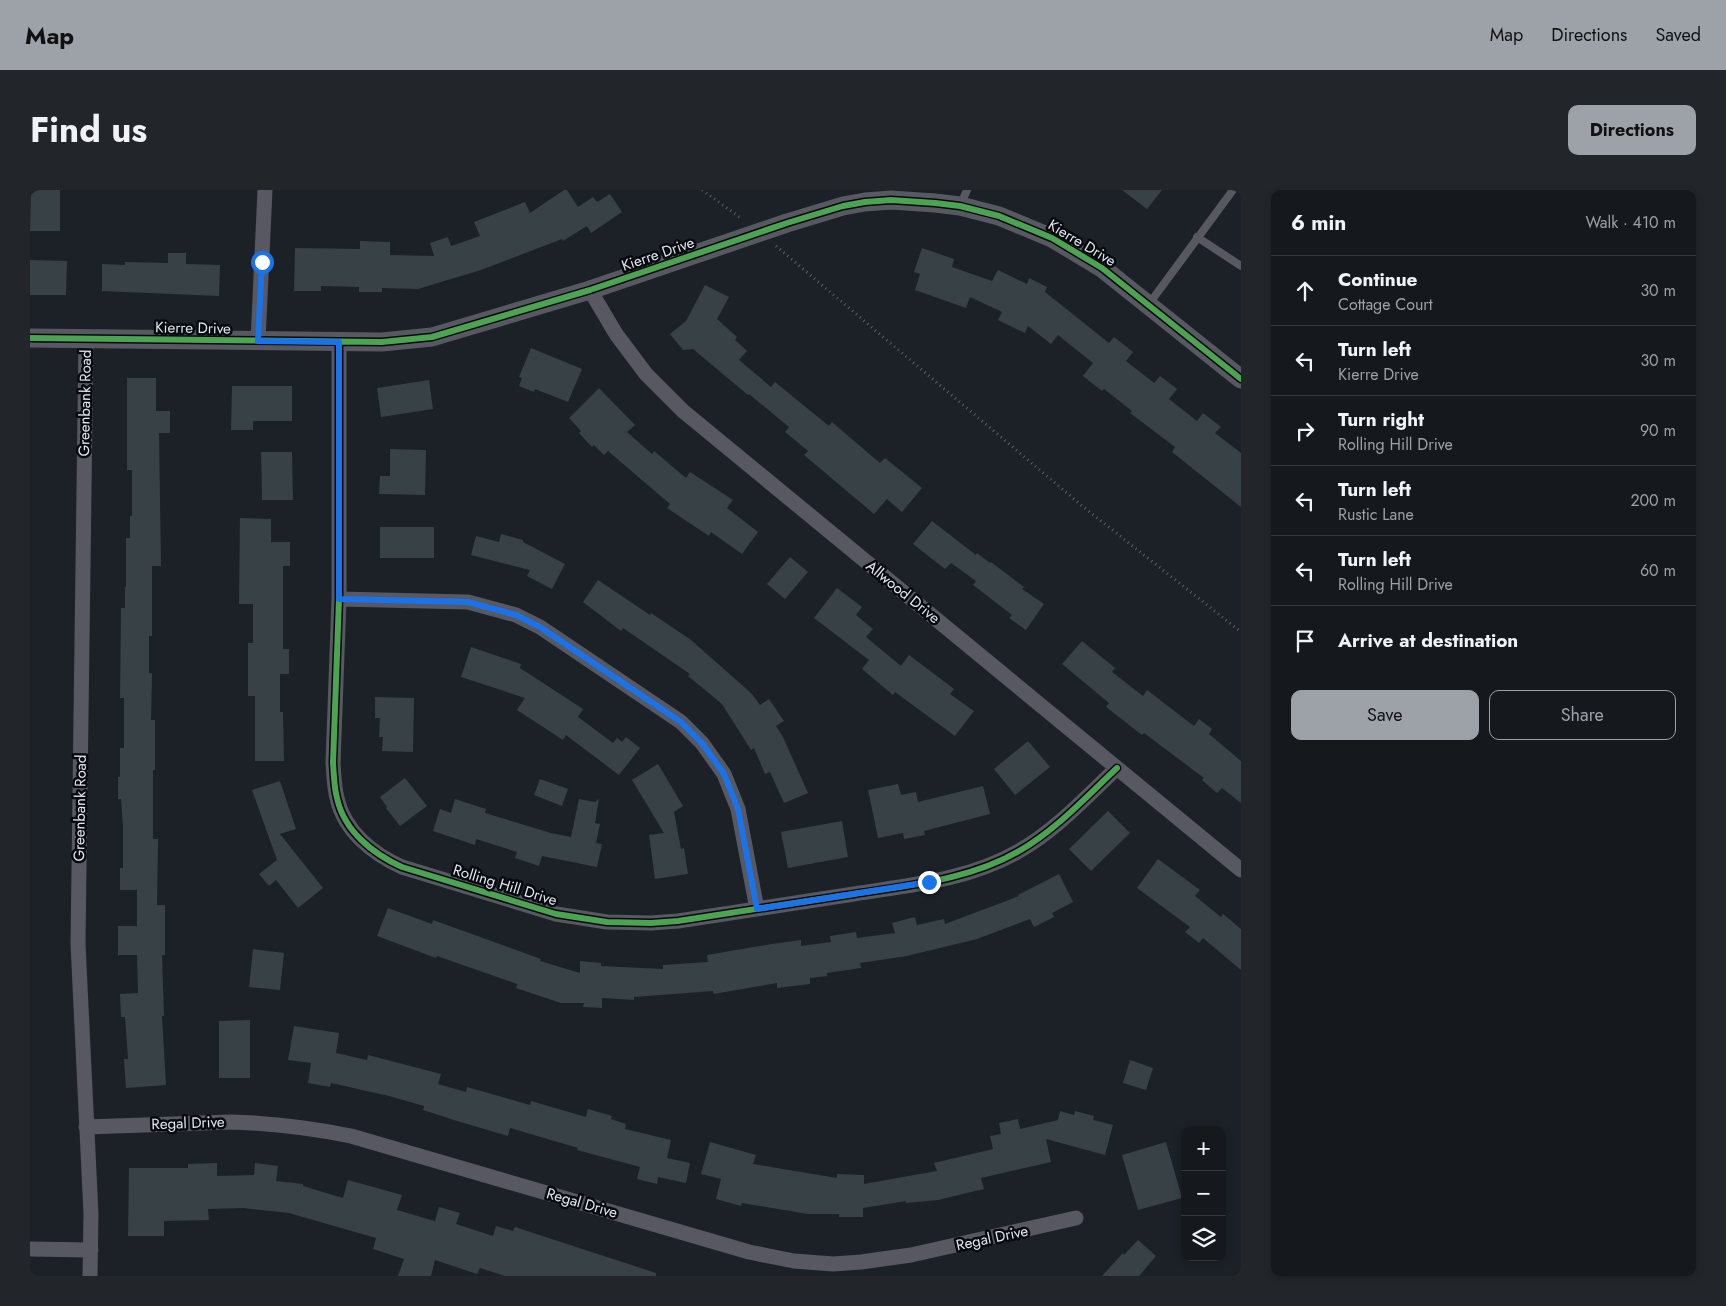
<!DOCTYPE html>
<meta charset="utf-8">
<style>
:root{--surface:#15191d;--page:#22262a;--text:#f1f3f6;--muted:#9da0a4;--line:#34383b;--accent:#9da2a9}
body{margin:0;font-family:Jost,sans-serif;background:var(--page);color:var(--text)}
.controls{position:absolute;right:15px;bottom:15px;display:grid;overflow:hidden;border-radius:10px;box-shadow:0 2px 8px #0003}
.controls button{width:45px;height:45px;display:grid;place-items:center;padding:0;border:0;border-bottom:1px solid var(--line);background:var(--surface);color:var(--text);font:25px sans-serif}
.stop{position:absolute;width:15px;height:15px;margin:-11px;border:4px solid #1a73e8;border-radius:50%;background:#fff}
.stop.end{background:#1a73e8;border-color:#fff;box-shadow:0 1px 5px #0008}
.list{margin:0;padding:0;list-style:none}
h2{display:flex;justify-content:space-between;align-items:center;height:65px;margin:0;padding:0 20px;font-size:21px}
h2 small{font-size:16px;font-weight:400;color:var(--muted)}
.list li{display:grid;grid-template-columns:32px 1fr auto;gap:15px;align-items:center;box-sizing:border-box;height:70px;padding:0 20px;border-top:1px solid var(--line)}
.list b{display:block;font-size:19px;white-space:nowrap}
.list p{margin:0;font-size:16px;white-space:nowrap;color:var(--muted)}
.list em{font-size:16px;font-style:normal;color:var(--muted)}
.actions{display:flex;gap:10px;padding:15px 20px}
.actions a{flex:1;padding:11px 0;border:1px solid var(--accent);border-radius:10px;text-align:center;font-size:18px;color:var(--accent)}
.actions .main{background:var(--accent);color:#111}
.icon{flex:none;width:28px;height:28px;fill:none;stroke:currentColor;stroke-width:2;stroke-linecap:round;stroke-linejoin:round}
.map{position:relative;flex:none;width:1211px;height:1086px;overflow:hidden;border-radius:10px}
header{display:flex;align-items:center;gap:30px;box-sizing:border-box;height:70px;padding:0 25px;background:var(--accent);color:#111}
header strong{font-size:24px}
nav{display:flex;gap:28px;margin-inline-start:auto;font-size:18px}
.intro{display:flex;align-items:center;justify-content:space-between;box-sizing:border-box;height:120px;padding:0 30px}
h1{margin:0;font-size:35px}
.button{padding:12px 22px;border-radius:10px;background:var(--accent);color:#111;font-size:18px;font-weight:700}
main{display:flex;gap:30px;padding:0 30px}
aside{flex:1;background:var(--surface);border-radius:10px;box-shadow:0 2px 8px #0003}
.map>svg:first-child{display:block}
.building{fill:#384146}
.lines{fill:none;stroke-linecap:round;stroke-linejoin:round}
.path{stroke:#5d5f67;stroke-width:3;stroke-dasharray:1 4;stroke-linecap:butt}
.service{stroke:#585862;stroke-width:8}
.minor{stroke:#585862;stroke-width:15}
.tertiary{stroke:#585862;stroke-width:19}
.cycleway-casing{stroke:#07090e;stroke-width:9}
.cycleway{stroke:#4ca352;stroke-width:6}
.route{stroke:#1a73e8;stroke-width:6}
.labels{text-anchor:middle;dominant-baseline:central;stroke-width:5;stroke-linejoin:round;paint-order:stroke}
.street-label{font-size:15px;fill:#e2e8ef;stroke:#07090e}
</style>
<header>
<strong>Map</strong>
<nav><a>Map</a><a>Directions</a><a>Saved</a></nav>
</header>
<div class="intro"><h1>Find us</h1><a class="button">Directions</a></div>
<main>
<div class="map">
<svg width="1211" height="1086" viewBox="0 0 1211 1086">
<rect width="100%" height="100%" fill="#1c2127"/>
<path class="building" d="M 1,0 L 30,0 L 30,41 L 0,41 Z
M 534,0 L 537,0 L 548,17 L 563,7 L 567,12 L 580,4 L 592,22 L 561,43 L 557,36 L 533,51 L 532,49 L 451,80 L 388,99 L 352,98 L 352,102 L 329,102 L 329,97 L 291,96 L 291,101 L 264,101 L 265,58 L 330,59 L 330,51 L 360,52 L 360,65 L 404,66 L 400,53 L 418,47 L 421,56 L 450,46 L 444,32 L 495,12 L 500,23 Z
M 1092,0 L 1132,0 L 1117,19 Z
M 892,58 L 924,69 L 922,77 L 962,91 L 968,80 L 997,94 L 999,88 L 1017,97 L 1015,102 L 1079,153 L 1084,147 L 1103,162 L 1096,171 L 1124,193 L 1130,186 L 1147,199 L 1139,209 L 1167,231 L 1173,223 L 1191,237 L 1185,243 L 1211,263 L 1211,317 L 1142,262 L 1145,257 L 1100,223 L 1102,221 L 1074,199 L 1072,201 L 1053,186 L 1063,173 L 1028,145 L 1021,154 L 998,136 L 995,143 L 968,130 L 972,122 L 940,107 L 936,118 L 885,100 L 890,84 L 884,82 Z
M 138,63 L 156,63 L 156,74 L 190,75 L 189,106 L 72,101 L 72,74 L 95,75 L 95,72 L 138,73 Z
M 0,70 L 37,71 L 36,105 L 0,105 Z
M 675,95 L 699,107 L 687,129 L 707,147 L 705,150 L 717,161 L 709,170 L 741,197 L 745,192 L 799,236 L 802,232 L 850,273 L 855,268 L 892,298 L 872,322 L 857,309 L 844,324 L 774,265 L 778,261 L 755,242 L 759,237 L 719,204 L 718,205 L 663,159 L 653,160 L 640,144 L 656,131 Z
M 501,158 L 552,179 L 538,212 L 505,199 L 504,202 L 489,196 L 492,188 L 489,187 Z
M 97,188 L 126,188 L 126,221 L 140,221 L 140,243 L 129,243 L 131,376 L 122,376 L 122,446 L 119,446 L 119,483 L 122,483 L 121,530 L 125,530 L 125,580 L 123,580 L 123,649 L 128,649 L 127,715 L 135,715 L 135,765 L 132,765 L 134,826 L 132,826 L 136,895 L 96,898 L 94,869 L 98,869 L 95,827 L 91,827 L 90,804 L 108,803 L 107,765 L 88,765 L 88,736 L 107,736 L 107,700 L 90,700 L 90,678 L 93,678 L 93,636 L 91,609 L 88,609 L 88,587 L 90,587 L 90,558 L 94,558 L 94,508 L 90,508 L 91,418 L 95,418 L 95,397 L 96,397 L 96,348 L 100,348 L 100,326 L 102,326 L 102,280 L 97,280 Z
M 399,190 L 403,219 L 351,227 L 347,198 Z
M 202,196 L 262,196 L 262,231 L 223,231 L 223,240 L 201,240 Z
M 569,198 L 605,235 L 597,242 L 622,264 L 624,261 L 656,288 L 660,282 L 703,310 L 697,318 L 728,342 L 712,364 L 681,342 L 679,346 L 637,318 L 640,314 L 578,261 L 574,265 L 564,255 L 562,257 L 549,243 L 551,241 L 539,228 Z
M 360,259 L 396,260 L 395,305 L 349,304 L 350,286 L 360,286 Z
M 231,262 L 262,262 L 263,310 L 232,310 Z
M 210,328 L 241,329 L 241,352 L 260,352 L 260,376 L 253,376 L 253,459 L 259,459 L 259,484 L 250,484 L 250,522 L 253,522 L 254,571 L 225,571 L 225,506 L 218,506 L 218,453 L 223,453 L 223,414 L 209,414 Z
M 902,331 L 946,365 L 947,363 L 960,373 L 961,372 L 994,397 L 992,399 L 1014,414 L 996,440 L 979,428 L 982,425 L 943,395 L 946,391 L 921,373 L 915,379 L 883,354 Z
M 350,337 L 404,337 L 404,368 L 350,368 Z
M 471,344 L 493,350 L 493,352 L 535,374 L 522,399 L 497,386 L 500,380 L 441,365 L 446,346 L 469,352 Z
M 760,367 L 778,382 L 755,409 L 737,394 Z
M 568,390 L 620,425 L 621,423 L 661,450 L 722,504 L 730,515 L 739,509 L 754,531 L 746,536 L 753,547 L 778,603 L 754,613 L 740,582 L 735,584 L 724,558 L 721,560 L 692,514 L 658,486 L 660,484 L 593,438 L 591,441 L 553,412 Z
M 807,398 L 832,417 L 826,425 L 843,439 L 836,447 L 871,476 L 879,465 L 924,499 L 920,504 L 944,521 L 925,546 L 865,502 L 863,505 L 832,479 L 839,470 L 784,428 Z
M 1052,451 L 1085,478 L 1082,482 L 1113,506 L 1117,500 L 1164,536 L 1169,529 L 1182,539 L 1179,544 L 1211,571 L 1211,613 L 1192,598 L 1187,603 L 1172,590 L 1174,588 L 1114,543 L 1112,545 L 1076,517 L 1079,513 L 1032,474 Z
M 441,457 L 491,474 L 490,478 L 553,519 L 548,527 L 583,553 L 587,548 L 592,552 L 596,547 L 610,558 L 589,585 L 536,545 L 533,550 L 487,520 L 495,508 L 431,487 Z
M 345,507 L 384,508 L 383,562 L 352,561 L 353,547 L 349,547 L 350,528 L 345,528 Z
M 998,551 L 1020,577 L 985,605 L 964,579 Z
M 628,574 L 653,616 L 644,622 L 651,659 L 654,658 L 658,684 L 625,689 L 619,645 L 634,643 L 602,590 Z
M 375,588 L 397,616 L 370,636 L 356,618 L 357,617 L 350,607 Z
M 510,589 L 538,599 L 532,616 L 504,605 Z
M 250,591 L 266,639 L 250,644 L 293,698 L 268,718 L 246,690 L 239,696 L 229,684 L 247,670 L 222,600 Z
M 868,594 L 871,605 L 886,602 L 888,612 L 953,596 L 960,624 L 894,641 L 895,645 L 874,649 L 873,643 L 848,648 L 838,600 Z
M 425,609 L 456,619 L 455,623 L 521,643 L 541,647 L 549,609 L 565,612 L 569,609 L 565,633 L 570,634 L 566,653 L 572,654 L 567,677 L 512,666 L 509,676 L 485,668 L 487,662 L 446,649 L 445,655 L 403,641 L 410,619 L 421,623 Z
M 1078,621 L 1100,643 L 1061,681 L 1039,659 Z
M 812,631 L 818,667 L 758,678 L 751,642 Z
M 1128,669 L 1170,700 L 1165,706 L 1191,727 L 1193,724 L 1211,739 L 1211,780 L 1173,748 L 1169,753 L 1155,742 L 1160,737 L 1107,698 Z
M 1029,684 L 1043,712 L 1022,723 L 1024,727 L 1004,737 L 1000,729 L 947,749 L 877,766 L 830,773 L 831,778 L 797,783 L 797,786 L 780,788 L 780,794 L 747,798 L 747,793 L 684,804 L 683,801 L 604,807 L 604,810 L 572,808 L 572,818 L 553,817 L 554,813 L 531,813 L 486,798 L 487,794 L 407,766 L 406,768 L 347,746 L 358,718 L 402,734 L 403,730 L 511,769 L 510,771 L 550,783 L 550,771 L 571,773 L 571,776 L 633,779 L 633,775 L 678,772 L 677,765 L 742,754 L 771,750 L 771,756 L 801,752 L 800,746 L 826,742 L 827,748 L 865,743 L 862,733 L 885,727 L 887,735 L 914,729 L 915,734 L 989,706 L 988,705 Z
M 223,759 L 254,763 L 250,800 L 219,797 Z
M 220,830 L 220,888 L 189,888 L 189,831 Z
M 264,836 L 309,843 L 306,863 L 337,870 L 338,865 L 411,884 L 408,894 L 436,902 L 437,897 L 500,915 L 501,911 L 556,927 L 558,919 L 582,926 L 581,929 L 596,934 L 595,939 L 641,950 L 637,968 L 660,973 L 656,993 L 628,987 L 627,994 L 607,989 L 610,977 L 547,960 L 548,958 L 480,938 L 478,946 L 427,931 L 393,920 L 394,916 L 359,906 L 301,893 L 300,897 L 278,893 L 281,873 L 258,870 Z
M 1100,870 L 1123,878 L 1116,900 L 1093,893 Z
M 1030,921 L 1044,925 L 1045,921 L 1064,926 L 1063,930 L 1083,935 L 1075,965 L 1016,949 L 1021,972 L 951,988 L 954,999 L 908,1010 L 876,1013 L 876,1011 L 833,1018 L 833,1027 L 809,1027 L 809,1024 L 778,1024 L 712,1013 L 711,1016 L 686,1009 L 691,989 L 671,984 L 680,952 L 726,965 L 723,974 L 807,988 L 807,984 L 834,985 L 834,994 L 907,981 L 904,973 L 963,959 L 960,946 L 971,944 L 969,933 L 988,929 L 990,939 L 1028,930 Z
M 1136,952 L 1152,1008 L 1108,1020 L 1092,965 Z
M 187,973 L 187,986 L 224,985 L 225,973 L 248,976 L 246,991 L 273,994 L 273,996 L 313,1008 L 318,990 L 372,1005 L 367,1020 L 405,1031 L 409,1017 L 430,1023 L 426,1034 L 463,1046 L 466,1036 L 483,1041 L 485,1037 L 626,1083 L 626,1086 L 475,1086 L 450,1078 L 447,1084 L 405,1070 L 401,1086 L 368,1086 L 374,1069 L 343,1059 L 346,1048 L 259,1023 L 213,1018 L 178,1019 L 179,1030 L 134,1031 L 134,1046 L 98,1046 L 99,978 L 158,978 L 158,974 Z
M 1108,1050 L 1126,1066 L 1109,1086 L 1072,1086 L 1093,1063 L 1094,1065 Z"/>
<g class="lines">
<path class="path" d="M 672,0 L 712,29
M 746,56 L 1051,315 L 1211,442"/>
<path class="service" d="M 930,16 L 937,0
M 1167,47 L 1211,76
M 1119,114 L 1203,0"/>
<path class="minor" d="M 560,100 L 586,144 L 616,184 L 653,221 L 1211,680
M 56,149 L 48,754 L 61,1024 L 60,1086
M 228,151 L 235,0
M 309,152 L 309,409 L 303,573 C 304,585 304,597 307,608 C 314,641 343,664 372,677 L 526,724 L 545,727 L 577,732 L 621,733 L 648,731 C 707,722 766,713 824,704 C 880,695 939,690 989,661 C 1026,640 1056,607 1087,578
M 309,409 L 438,412 L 486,425 L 510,437 L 651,532 L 672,553 L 694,584 L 708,619 L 727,719
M 56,937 L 201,932 C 242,933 281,938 321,946 L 719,1062 L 764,1071 L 803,1074 L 831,1072 L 881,1065 L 1046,1028
M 0,1059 L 61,1060"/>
<path class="tertiary" d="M 0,148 L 352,152 L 402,147 L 560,100 L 757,33 L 813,16 L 835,12 L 861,10 L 905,13 L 930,16 L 969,26 L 1022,48 L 1072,78 L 1211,189"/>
<defs>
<path id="cycleway" d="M 0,148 L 352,152 L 402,147 L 560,100 L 757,33 L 813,16 L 835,12 L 861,10 L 905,13 L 930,16 L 969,26 L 1022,48 L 1072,78 L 1211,189
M 309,152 L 309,409 L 303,573 C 304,585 304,597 307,608 C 314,641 343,664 372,677 L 526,724 L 545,727 L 577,732 L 621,733 L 648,731 C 707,722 766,713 824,704 C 880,695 939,690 989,661 C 1026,640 1056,607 1087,578"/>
</defs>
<use href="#cycleway" class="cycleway-casing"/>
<use href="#cycleway" class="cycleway"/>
</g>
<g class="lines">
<path class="route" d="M 232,72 L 228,151 L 309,152 L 309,409 L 438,412 L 486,425 L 510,437 L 651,532 L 672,553 L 694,584 L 708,619 L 727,719 L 899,692"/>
</g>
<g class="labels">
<g class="street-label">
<text transform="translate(1052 53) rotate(31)">Kierre Drive</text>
<text transform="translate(628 64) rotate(-19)">Kierre Drive</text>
<text transform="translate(163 138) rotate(1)">Kierre Drive</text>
<text transform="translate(55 213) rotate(-89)">Greenbank Road</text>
<text transform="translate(873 402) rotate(39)">Allwood Drive</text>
<text transform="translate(50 618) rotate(-89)">Greenbank Road</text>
<text transform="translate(475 695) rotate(17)">Rolling Hill Drive</text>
<text transform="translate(158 933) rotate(-2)">Regal Drive</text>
<text transform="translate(552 1013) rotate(16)">Regal Drive</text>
<text transform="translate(962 1048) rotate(-12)">Regal Drive</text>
</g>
</g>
</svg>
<div class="controls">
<button>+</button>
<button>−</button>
<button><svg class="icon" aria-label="layers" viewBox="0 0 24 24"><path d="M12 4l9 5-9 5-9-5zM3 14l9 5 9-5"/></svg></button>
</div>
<div class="stop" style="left:232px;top:72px"></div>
<div class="stop end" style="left:899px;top:692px"></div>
</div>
<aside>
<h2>6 min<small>Walk · 410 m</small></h2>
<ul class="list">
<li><svg class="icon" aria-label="ahead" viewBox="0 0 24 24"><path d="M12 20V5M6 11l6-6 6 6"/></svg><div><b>Continue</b><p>Cottage Court</p></div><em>30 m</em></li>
<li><svg class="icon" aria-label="left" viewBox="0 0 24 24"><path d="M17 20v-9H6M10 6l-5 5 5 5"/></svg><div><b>Turn left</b><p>Kierre Drive</p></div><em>30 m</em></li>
<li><svg class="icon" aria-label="right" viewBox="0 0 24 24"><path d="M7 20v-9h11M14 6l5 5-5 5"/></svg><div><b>Turn right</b><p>Rolling Hill Drive</p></div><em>90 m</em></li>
<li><svg class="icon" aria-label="left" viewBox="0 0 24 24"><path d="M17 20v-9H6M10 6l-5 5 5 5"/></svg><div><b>Turn left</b><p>Rustic Lane</p></div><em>200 m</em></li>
<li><svg class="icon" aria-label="left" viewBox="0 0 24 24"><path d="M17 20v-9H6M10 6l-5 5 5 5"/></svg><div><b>Turn left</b><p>Rolling Hill Drive</p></div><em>60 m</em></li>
<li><svg class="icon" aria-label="arrive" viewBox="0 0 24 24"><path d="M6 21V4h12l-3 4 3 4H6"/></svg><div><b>Arrive at destination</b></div></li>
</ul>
<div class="actions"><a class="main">Save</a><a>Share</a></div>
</aside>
</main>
